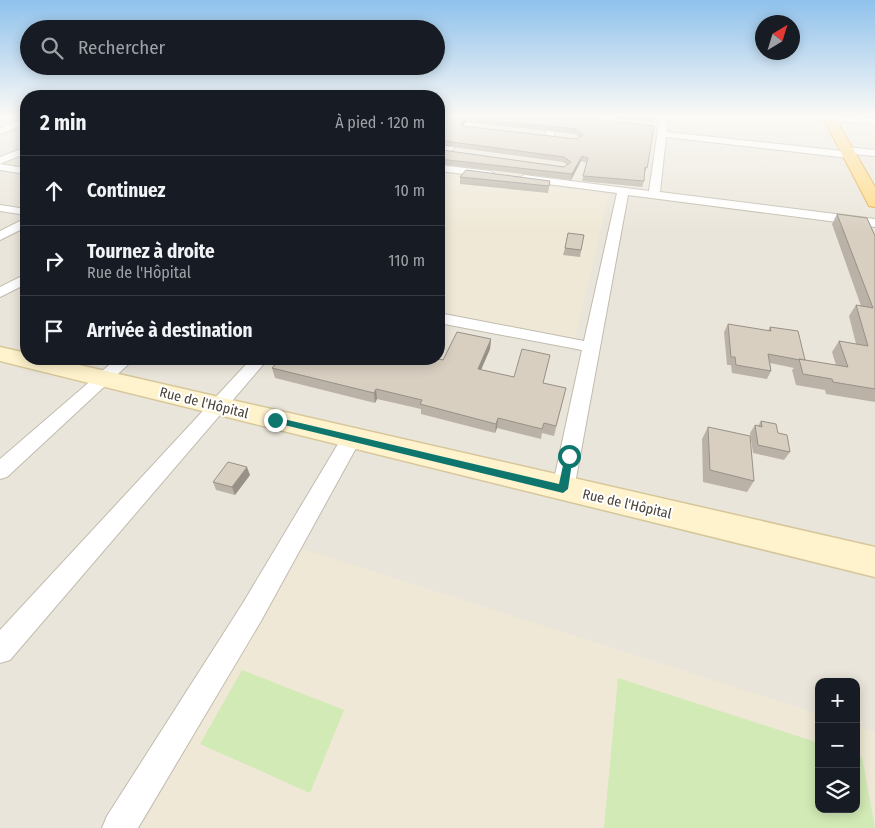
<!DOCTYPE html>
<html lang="fr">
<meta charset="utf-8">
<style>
:root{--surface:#171b24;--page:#20242c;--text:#f1f3f6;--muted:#9ea1a6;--line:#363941}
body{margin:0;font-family:"Fira Sans Condensed",sans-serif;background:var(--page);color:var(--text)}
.controls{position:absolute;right:15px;bottom:15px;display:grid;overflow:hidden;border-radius:10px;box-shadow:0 2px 12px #0003}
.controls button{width:45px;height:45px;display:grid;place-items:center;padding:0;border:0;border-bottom:1px solid var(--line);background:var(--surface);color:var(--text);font:25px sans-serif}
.compass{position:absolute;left:755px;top:15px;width:45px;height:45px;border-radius:50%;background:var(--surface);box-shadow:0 2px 12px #0003;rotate:38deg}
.stop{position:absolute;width:15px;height:15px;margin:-11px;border:4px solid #0f766e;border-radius:50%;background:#fff}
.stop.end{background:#0f766e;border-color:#fff;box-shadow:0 1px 5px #0008}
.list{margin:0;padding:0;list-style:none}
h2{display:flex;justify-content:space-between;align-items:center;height:65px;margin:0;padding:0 20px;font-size:21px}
h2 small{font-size:16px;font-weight:400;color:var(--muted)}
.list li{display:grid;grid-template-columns:32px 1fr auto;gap:15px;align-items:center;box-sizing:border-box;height:70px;padding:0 20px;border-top:1px solid var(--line)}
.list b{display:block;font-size:19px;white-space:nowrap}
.list p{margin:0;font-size:16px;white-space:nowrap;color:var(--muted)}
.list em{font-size:16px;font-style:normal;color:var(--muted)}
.icon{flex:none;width:28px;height:28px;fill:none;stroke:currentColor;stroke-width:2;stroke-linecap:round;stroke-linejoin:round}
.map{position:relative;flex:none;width:875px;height:828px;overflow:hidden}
.search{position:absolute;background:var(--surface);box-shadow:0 2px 12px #0003;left:20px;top:20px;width:425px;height:55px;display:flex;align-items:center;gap:12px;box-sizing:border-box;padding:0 18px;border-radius:28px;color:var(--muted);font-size:19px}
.panel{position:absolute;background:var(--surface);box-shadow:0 2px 12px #0003;left:20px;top:90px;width:425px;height:275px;border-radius:20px}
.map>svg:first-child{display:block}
.residential{fill:#eae5da;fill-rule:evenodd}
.education{fill:#efe8d6}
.green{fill:#d2eab5}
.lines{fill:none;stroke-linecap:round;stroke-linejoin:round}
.minor-casing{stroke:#c2bbae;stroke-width:2}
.secondary-casing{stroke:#d6c79b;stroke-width:3}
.trunk-casing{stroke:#e0a43c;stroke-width:2}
.minor{fill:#fff;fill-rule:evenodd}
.secondary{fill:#fff3cd;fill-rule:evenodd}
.trunk{fill:#ffd985;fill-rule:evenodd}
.wall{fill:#bab2a6;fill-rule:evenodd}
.shaded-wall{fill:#979187}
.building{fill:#d8cfc1;stroke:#979187;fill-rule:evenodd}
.route{fill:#0f766e}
.labels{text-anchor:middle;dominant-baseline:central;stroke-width:4;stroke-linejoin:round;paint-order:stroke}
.street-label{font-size:14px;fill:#4b4439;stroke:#fff}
</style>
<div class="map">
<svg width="875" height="828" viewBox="0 0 875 828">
<rect width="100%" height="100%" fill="#f6f3ec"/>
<path class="residential" d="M 0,116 L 26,116 L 26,359 L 439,359 L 439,116 L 875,116 L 875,828 L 0,828 ZM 819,682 L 856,682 L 856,809 L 819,809 Z"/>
<path class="education" d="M 446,174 L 609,194 L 575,339 L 439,313 L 439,182 Z
M 300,548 L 819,714 L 819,809 L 856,809 L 856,726 L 875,732 L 875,828 L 141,828 Z"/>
<path class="green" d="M 242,670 L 344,710 L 310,793 L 200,744 Z
M 618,678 L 819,743 L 819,809 L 856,809 L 856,755 L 862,757 L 875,828 L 604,828 Z"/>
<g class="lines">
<defs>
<path id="minor" d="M 472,116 L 481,116 L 443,161 L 439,162 L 439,153 Z
M 556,116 L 564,116 L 552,138 L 546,138 L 544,136 Z
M 660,116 L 668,116 L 667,132 L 843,151 L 844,148 L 847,147 L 875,150 L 875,156 L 853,154 L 852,157 L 849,158 L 666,137 L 660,192 L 875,219 L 875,227 L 628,195 L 574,489 L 571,495 L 563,498 L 555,495 L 552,489 L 582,350 L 439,323 L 439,313 L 584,341 L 617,193 L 524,181 L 519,178 L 524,175 L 649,191 Z
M 814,116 L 875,118 L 875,124 L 818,119 Z
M 26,118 L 26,124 L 0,134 L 0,128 Z
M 26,147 L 26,153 L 0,164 L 26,168 L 26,174 L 0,170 L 0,157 Z
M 439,165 L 490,171 L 495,174 L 490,177 L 439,171 Z
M 0,205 L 26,209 L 26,215 L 0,211 Z
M 26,218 L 26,227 L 0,240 L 0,231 Z
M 26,274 L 26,284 L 0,297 L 0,287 Z
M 116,359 L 134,359 L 7,477 L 0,479 L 0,459 Z
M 251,359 L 268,359 L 10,660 L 0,663 L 0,630 Z
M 351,432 L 358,434 L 361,439 L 261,621 L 138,828 L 102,828 L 107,816 L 243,603 L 344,434 Z"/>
<path id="secondary" d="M 0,347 L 26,353 L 26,359 L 53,359 L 875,547 L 875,577 L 0,361 Z"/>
<path id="trunk" d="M 822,116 L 834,116 L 875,187 L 875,207 L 869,206 L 867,202 Z"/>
</defs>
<use href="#minor" class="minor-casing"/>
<use href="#secondary" class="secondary-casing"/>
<use href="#trunk" class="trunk-casing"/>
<use href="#minor" class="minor"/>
<use href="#secondary" class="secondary"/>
<use href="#trunk" class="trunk"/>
</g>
<path class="wall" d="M 439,116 L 560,116 L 648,163 L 645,173 L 644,173 L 644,181 L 642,187 L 582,181 L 587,163 L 581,161 L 571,180 L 439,164 ZM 466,122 L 575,134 L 579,137 L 576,139 L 463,126 L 462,125 ZM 445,146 L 563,162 L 567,165 L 564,167 L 442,150 L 441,149 Z
M 600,116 L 655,116 L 654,122 Z
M 460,177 L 550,181 L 548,193 L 460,184 Z
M 837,214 L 875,236 L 875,402 L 826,394 L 825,390 L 796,385 L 792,370 L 794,368 L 770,363 L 771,371 L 767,379 L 732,373 L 731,365 L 727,365 L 724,332 L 728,324 L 768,331 L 770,327 L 805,360 L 836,365 L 832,352 L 839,341 L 856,344 L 849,316 L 856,305 L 861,306 L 832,224 Z
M 584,235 L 580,257 L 563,255 L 565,248 Z
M 491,339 L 490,349 L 481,370 L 514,377 L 548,364 L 543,383 L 566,388 L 554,436 L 542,433 L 541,439 L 497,428 L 495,433 L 421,414 L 421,409 L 377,399 L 375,403 L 275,378 L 272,368 L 443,360 Z
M 761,421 L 778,433 L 790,452 L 784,460 L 753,453 L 750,433 L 755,425 L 758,426 Z
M 708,427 L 754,481 L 747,492 L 703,482 L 702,439 Z
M 250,475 L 235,495 L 216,490 L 213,482 Z"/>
<path class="shaded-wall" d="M 466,118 L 466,122 L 460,127 L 460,122 Z
M 445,141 L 445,146 L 439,150 L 439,145 Z
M 582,156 L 581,161 L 571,180 L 572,174 Z
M 491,339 L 490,349 L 477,379 L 478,369 Z
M 376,389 L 377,399 L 375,403 L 374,393 Z
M 498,418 L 497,428 L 495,433 L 496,424 Z
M 247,467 L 250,475 L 235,495 L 232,487 Z"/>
<path class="building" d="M 439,116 L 560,116 L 654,126 L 648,163 L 647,168 L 645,167 L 644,181 L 583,176 L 588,158 L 582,156 L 572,174 L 439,159 L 439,146 L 442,150 L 564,167 L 571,162 L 564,157 L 445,141 L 439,145 ZM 466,118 L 576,129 L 583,135 L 576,139 L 463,126 L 460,122 Z
M 466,170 L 550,181 L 549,186 L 460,177 Z
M 837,214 L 867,218 L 875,236 L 875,389 L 833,382 L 832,379 L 803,374 L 799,359 L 848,367 L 839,341 L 868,346 L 856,305 L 873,308 Z
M 568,233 L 584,235 L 581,250 L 565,248 Z
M 728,324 L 771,331 L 770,327 L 798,331 L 805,360 L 799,359 L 800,360 L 768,354 L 771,371 L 736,365 L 735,357 L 731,357 Z
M 457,332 L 491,339 L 478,369 L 514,377 L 522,349 L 550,355 L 543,383 L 566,388 L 556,426 L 544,423 L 542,429 L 498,418 L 496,424 L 420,404 L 422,400 L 376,389 L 374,393 L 272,368 L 280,359 L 439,359 L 443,360 Z
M 761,421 L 776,424 L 778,433 L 787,435 L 790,452 L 758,445 L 755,425 L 762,427 Z
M 708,427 L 750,436 L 754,481 L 710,470 Z
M 228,462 L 247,467 L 232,487 L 213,482 Z"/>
<linearGradient id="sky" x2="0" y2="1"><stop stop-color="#8fc1ec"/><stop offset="0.5" stop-color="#fbfaf6"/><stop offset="1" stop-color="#fbfaf6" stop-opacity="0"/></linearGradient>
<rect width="875" height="232" fill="url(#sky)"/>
<path class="route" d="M 275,417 L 559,484 L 565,456 L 569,453 L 573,456 L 568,489 L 563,493 L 272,422 L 272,418 Z"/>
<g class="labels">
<g class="street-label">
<text transform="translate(204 403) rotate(14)">Rue de l'Hôpital</text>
<text transform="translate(627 504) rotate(13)">Rue de l'Hôpital</text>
</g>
</g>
</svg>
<div class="controls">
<button>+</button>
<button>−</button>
<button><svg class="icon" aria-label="layers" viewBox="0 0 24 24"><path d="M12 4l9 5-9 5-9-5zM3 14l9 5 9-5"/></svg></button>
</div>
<svg class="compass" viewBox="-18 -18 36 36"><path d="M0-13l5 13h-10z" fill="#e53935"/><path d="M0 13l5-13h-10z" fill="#9ea1a6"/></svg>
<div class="stop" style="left:569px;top:456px"></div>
<div class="stop end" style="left:275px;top:420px"></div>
<div class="search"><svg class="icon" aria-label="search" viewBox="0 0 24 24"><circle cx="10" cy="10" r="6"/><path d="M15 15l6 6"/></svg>Rechercher</div>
<section class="panel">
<h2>2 min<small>À pied · 120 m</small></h2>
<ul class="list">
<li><svg class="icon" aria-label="ahead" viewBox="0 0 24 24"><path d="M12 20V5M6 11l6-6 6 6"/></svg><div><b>Continuez</b></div><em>10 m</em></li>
<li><svg class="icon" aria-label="right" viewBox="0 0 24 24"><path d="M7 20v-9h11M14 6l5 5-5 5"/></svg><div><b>Tournez à droite</b><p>Rue de l'Hôpital</p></div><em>110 m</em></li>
<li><svg class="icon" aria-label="arrive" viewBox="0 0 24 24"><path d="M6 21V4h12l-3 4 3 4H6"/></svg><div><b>Arrivée à destination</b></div></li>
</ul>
</section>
</div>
